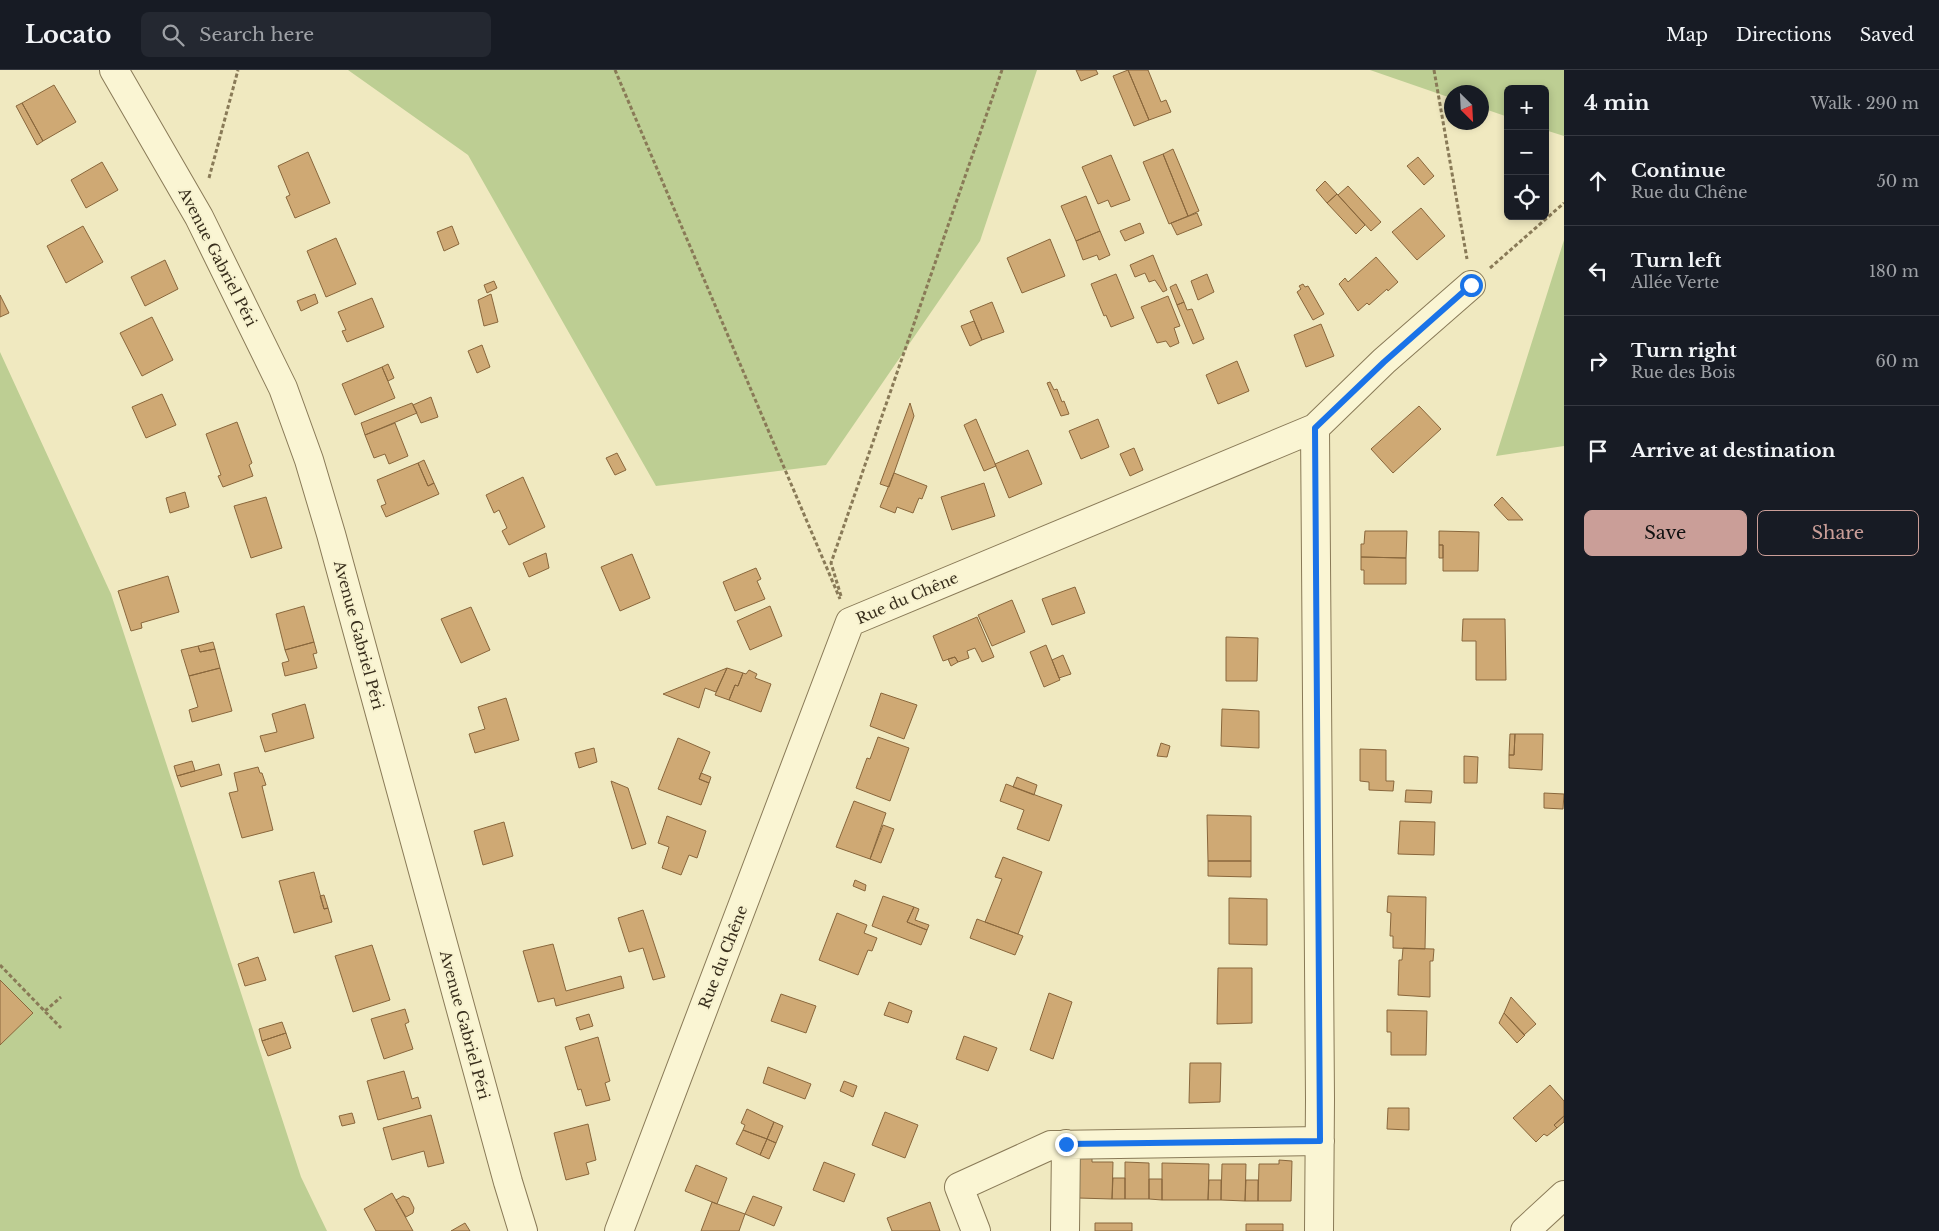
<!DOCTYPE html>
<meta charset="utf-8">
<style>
:root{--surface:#171b24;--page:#242831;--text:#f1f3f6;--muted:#9ea1a6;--line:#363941;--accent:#ca9e98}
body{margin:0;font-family:"Libre Baskerville",serif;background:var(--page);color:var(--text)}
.controls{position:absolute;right:15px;top:15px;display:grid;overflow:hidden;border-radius:8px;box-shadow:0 2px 8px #0003}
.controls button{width:45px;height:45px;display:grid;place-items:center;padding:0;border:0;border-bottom:1px solid var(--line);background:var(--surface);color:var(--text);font:25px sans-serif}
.compass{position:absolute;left:1444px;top:15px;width:45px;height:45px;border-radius:50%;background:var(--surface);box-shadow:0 2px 8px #0003;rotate:156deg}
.stop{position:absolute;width:15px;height:15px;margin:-11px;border:4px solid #1a73e8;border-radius:50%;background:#fff}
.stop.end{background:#1a73e8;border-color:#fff;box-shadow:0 1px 5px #0008}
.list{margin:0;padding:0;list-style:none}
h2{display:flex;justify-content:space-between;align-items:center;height:65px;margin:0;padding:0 20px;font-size:21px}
h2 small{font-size:16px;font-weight:400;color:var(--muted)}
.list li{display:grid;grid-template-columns:32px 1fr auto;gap:15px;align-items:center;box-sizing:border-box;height:90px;padding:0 20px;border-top:1px solid var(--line)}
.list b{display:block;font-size:19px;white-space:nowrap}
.list p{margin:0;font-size:16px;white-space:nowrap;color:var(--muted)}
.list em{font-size:16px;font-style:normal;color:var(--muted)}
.actions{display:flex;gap:10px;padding:15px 20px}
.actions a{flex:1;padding:11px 0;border:1px solid var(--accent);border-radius:8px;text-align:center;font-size:18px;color:var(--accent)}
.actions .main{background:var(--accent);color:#111}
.icon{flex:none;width:28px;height:28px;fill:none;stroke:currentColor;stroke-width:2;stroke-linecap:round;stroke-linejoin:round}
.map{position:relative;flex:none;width:1564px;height:1161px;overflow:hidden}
header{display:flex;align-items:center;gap:30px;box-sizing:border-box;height:70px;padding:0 25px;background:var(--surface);border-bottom:1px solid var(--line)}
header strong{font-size:24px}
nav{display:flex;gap:28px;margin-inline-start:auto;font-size:18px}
.search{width:350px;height:45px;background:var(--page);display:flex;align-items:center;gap:12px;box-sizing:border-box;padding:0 18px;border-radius:8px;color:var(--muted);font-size:19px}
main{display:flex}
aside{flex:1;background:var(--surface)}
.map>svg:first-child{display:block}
.green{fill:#bdce93}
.building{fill:#cfa974;stroke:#89673c}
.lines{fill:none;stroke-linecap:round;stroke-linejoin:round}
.minor-casing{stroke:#897a57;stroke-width:30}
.path{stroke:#897a57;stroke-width:3;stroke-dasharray:4 2.5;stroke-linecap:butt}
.minor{stroke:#faf5d3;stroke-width:28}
.route{stroke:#1a73e8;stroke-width:6}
.labels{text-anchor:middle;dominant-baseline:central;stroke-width:4;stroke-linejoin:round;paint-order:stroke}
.street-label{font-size:15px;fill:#382e1c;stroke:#f7f2cf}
</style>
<header>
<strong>Locato</strong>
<div class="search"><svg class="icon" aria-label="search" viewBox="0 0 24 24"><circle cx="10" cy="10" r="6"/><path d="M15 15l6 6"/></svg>Search here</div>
<nav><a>Map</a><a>Directions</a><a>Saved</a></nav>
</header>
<main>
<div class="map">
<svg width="1564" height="1161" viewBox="0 0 1564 1161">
<rect width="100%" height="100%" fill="#f0e9c0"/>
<path class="green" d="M 348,0 L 1037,0 L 980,171 L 826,395 L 656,416 L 468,85 Z
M 1370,0 L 1564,0 L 1564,66 L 1545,60 L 1545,19 L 1508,19 L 1508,47 L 1482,38 L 1482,22 L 1452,22 L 1451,28 Z
M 1564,170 L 1564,376 L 1496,386 Z
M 0,282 L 111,524 L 301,1107 L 327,1161 L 0,1161 Z"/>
<path class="building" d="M 1076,0 L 1096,0 L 1098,4 L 1081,11 Z
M 1128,0 L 1149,50 L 1134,56 L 1113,6 Z
M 1128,0 L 1148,0 L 1161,32 L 1166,30 L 1171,42 L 1149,50 Z
M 54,15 L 76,52 L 43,71 L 22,33 Z
M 22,33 L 43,71 L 37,75 L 16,36 Z
M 1173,79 L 1199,141 L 1188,146 L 1163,84 Z
M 308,82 L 330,133 L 295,148 L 286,127 L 290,125 L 278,96 Z
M 1163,84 L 1188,146 L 1169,154 L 1143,92 Z
M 1111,85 L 1130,130 L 1111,137 L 1108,130 L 1098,134 L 1082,97 Z
M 1418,87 L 1434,106 L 1424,115 L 1407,96 Z
M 102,92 L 118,120 L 86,138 L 71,110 Z
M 1325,111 L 1337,124 L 1327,133 L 1316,120 Z
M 1348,116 L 1381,152 L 1371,161 L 1338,125 Z
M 1337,124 L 1365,155 L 1356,164 L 1327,133 Z
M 1086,126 L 1100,161 L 1076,171 L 1061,136 Z
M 1421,138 L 1445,166 L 1417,190 L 1392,162 Z
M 1197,143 L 1202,155 L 1177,165 L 1171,153 Z
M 1140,153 L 1144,163 L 1125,171 L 1120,161 Z
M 83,156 L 103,192 L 66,213 L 47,176 Z
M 452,156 L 459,174 L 444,181 L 437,162 Z
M 1100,161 L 1110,185 L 1099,190 L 1097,185 L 1083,190 L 1076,171 Z
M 336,168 L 356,214 L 326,227 L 307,181 Z
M 1050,169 L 1065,206 L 1022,223 L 1007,188 Z
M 1153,185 L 1167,220 L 1163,222 L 1155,210 L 1149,212 L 1145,203 L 1135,207 L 1130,195 Z
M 1376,187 L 1398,212 L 1388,221 L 1387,219 L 1369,235 L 1367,233 L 1358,241 L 1339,214 L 1345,208 L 1348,212 Z
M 165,190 L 178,219 L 145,236 L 131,207 Z
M 1116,204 L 1134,248 L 1111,257 L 1106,245 L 1104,246 L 1091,214 Z
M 1207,204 L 1214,222 L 1198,230 L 1191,211 Z
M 494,211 L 497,218 L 487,223 L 484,215 Z
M 1176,214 L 1184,232 L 1177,235 L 1170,217 Z
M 1303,214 L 1305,217 L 1308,216 L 1324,244 L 1313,250 L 1297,222 L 1301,219 L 1299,216 Z
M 315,224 L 318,233 L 301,241 L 297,231 Z
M 491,224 L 498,252 L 484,256 L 478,230 Z
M 0,225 L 9,243 L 0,247 Z
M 1168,226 L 1180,256 L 1174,258 L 1179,273 L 1170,277 L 1166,271 L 1157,273 L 1141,237 Z
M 372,228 L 384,257 L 347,272 L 342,261 L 346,260 L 338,242 Z
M 992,232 L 1004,262 L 982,270 L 970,241 Z
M 1184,232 L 1187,240 L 1192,239 L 1204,269 L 1193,274 L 1177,235 Z
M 152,247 L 173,290 L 142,306 L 120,263 Z
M 974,251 L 982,270 L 970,276 L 961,256 Z
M 1321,254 L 1334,286 L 1306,297 L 1294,265 Z
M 482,275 L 490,297 L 477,303 L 468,281 Z
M 1237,291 L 1249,321 L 1218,334 L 1206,305 Z
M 388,294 L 394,308 L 388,311 L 382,297 Z
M 382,297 L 395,328 L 355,345 L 342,314 Z
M 1050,312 L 1054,320 L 1057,319 L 1062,332 L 1064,331 L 1069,344 L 1061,346 L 1047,313 Z
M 162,324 L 176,355 L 146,368 L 132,337 Z
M 431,327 L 438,347 L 421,353 L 413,335 Z
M 412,333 L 417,343 L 365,365 L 361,353 Z
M 910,333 L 914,346 L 889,417 L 880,414 Z
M 1419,336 L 1441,359 L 1393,403 L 1371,379 Z
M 976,349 L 996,396 L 984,401 L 964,355 Z
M 1098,349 L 1109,377 L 1081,389 L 1069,361 Z
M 237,352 L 252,393 L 249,395 L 253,406 L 223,417 L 218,406 L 221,405 L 206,364 Z
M 395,353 L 408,386 L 389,394 L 385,384 L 374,388 L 365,365 Z
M 1134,378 L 1143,400 L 1130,406 L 1120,384 Z
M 1028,380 L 1042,414 L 1009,428 L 995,394 Z
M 617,383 L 626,400 L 615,405 L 606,388 Z
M 424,390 L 434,413 L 428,416 L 418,393 Z
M 418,393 L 428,416 L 434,413 L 439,424 L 386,447 L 381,436 L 386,434 L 377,410 Z
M 894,403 L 927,416 L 922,429 L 919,428 L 913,443 L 897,437 L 895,443 L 880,437 Z
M 523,407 L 545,457 L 509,475 L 502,461 L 507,458 L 499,440 L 494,443 L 486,425 Z
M 984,413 L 995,446 L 952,460 L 941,427 Z
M 185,422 L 189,437 L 170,443 L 166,428 Z
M 266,427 L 282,478 L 251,488 L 234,436 Z
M 1502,427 L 1523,450 L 1508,450 L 1494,435 Z
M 1365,461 L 1407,461 L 1406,488 L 1361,487 L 1361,474 L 1364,474 Z
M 1439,461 L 1479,462 L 1478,501 L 1443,501 L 1443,475 L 1439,475 Z
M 1439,475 L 1443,475 L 1443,488 L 1439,488 Z
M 546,483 L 549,498 L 529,507 L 523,493 Z
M 632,484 L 650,528 L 620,541 L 601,497 Z
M 1361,487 L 1406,488 L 1406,514 L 1364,514 L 1364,500 L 1361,500 Z
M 756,498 L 761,509 L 757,511 L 765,529 L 735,541 L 723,512 Z
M 168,506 L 179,542 L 141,553 L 142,558 L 131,561 L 118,521 Z
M 1075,517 L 1085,543 L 1052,555 L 1042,529 Z
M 1012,530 L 1025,562 L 992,576 L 978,545 Z
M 304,536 L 314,572 L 285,580 L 276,544 Z
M 770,536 L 782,566 L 750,580 L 737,551 Z
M 471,537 L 490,580 L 461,593 L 441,549 Z
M 977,547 L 994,587 L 982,592 L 975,578 L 967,581 L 969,588 L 958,592 L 955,587 L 943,591 L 933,566 Z
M 1463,549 L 1505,549 L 1506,610 L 1476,610 L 1476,571 L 1462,571 Z
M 1226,567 L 1258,568 L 1257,611 L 1226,611 Z
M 213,572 L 215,579 L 200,582 L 198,576 Z
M 314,572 L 317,583 L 313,584 L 317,598 L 285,606 L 282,593 L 289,591 L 285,580 Z
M 1046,575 L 1060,610 L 1044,617 L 1030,582 Z
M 198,576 L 200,582 L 215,579 L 220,598 L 189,606 L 181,580 Z
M 1063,585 L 1071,604 L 1059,608 L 1052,590 Z
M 955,587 L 958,592 L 951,596 L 948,589 Z
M 220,598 L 232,641 L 192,652 L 189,640 L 198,637 L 189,606 Z
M 727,598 L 743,603 L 738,616 L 735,615 L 729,630 L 715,625 Z
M 727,598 L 716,622 L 705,618 L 699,638 L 663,624 Z
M 749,600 L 757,604 L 755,608 L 771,614 L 761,642 L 729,630 L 735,615 L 738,616 L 743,603 L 746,604 Z
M 881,623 L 917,635 L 904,669 L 870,656 Z
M 506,628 L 519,670 L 475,683 L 469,664 L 485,659 L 478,637 Z
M 305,634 L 314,668 L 265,682 L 260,666 L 277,662 L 272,644 Z
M 1222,639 L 1259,641 L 1259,678 L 1221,676 Z
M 1510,664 L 1515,664 L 1514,685 L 1509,685 Z
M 1515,664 L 1543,664 L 1542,700 L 1509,698 L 1509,685 L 1514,685 Z
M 878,667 L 909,678 L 890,731 L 856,718 L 867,688 L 870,689 Z
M 678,668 L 710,682 L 699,709 L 709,713 L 701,735 L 658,719 Z
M 1161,673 L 1170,676 L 1167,687 L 1157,686 Z
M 594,678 L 597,692 L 579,698 L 575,683 Z
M 1360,679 L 1386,680 L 1386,711 L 1394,711 L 1393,721 L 1369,720 L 1369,712 L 1360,711 Z
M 1464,686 L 1478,687 L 1477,713 L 1464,713 Z
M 192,691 L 195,701 L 177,706 L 174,696 Z
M 219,694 L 222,705 L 181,717 L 177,706 Z
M 258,697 L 260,703 L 262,703 L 266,715 L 262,716 L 273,760 L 242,768 L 229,723 L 238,721 L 234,703 Z
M 701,703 L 711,707 L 709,713 L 699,709 Z
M 1017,707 L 1037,715 L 1034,725 L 1013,717 Z
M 611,711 L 628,718 L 646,774 L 632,779 Z
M 1006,714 L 1062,735 L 1049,771 L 1017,759 L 1024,740 L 1000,731 Z
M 1406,720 L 1432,721 L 1431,733 L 1405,732 Z
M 1544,723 L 1564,724 L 1563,739 L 1544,738 Z
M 854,731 L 886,743 L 870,789 L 836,777 Z
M 1207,745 L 1251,746 L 1251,791 L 1208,791 Z
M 667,746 L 706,761 L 697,788 L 689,785 L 681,805 L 662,798 L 669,777 L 658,773 Z
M 1400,751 L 1435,752 L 1434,785 L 1398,784 Z
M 504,752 L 513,786 L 483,795 L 474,761 Z
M 883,755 L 894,759 L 881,793 L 870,789 Z
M 1003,787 L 1042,802 L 1018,864 L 985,852 L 1002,809 L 995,807 Z
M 1208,791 L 1251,791 L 1251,807 L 1208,806 Z
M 314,802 L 324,839 L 328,838 L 332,852 L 294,863 L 279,811 Z
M 855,810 L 866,815 L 865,821 L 853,816 Z
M 324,825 L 328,838 L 324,839 L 320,826 Z
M 883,826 L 914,837 L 907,852 L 927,860 L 921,875 L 872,856 Z
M 1388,826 L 1426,827 L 1425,879 L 1393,878 L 1393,866 L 1390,866 L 1391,843 L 1387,842 Z
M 1229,828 L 1267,829 L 1267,875 L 1229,874 Z
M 914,837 L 919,839 L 915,850 L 929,855 L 927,860 L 907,852 Z
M 643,840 L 665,907 L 653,910 L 643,878 L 629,882 L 618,848 Z
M 837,843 L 867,855 L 864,863 L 877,868 L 872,881 L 868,880 L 858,905 L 819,890 Z
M 977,849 L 1023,866 L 1015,885 L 970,868 Z
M 553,874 L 566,921 L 621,906 L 624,918 L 556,936 L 554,928 L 538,932 L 523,881 Z
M 372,875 L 390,930 L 353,942 L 335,886 Z
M 1403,878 L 1434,879 L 1433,891 L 1430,891 L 1430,927 L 1398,925 L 1399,890 L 1402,890 Z
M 258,887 L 266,910 L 245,916 L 238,894 Z
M 1218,898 L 1252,898 L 1252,953 L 1217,954 Z
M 0,910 L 33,943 L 0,975 Z
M 1049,923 L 1072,932 L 1053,989 L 1030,980 Z
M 781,924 L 816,936 L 806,963 L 771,951 Z
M 1511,927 L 1536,954 L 1524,965 L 1504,943 Z
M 889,932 L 912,941 L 908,953 L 884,945 Z
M 405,939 L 409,952 L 405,954 L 413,979 L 384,989 L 371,949 Z
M 1387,940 L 1427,941 L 1426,985 L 1391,985 L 1391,962 L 1387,962 Z
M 1504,943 L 1525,965 L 1517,973 L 1499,953 Z
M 589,944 L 593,956 L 580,960 L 576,948 Z
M 282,952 L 286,963 L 262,971 L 259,959 Z
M 286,963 L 291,978 L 268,986 L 262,971 Z
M 964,966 L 997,978 L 988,1001 L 956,989 Z
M 598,967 L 610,1011 L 605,1013 L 610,1030 L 586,1036 L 581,1019 L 578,1020 L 565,977 Z
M 1190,993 L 1221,993 L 1220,1032 L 1189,1033 Z
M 768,997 L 811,1014 L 805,1029 L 763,1013 Z
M 404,1001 L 412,1029 L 418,1027 L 421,1038 L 378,1050 L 367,1011 Z
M 844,1011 L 857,1016 L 853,1027 L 840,1021 Z
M 1550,1015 L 1564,1031 L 1564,1046 L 1554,1055 L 1557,1058 L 1547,1066 L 1544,1064 L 1536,1072 L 1513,1048 Z
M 1388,1038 L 1409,1038 L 1409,1060 L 1387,1059 Z
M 747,1039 L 774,1052 L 767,1069 L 743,1060 L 745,1055 L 741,1053 Z
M 885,1042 L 918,1055 L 905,1088 L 872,1075 Z
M 352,1043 L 355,1053 L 342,1056 L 339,1046 Z
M 431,1045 L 444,1093 L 428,1097 L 424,1081 L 392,1090 L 383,1058 Z
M 1564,1046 L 1564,1052 L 1557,1058 L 1554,1055 Z
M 774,1052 L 783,1056 L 776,1073 L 767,1069 Z
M 588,1054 L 596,1090 L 586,1093 L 589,1104 L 566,1110 L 554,1063 Z
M 743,1060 L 767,1069 L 760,1085 L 736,1074 Z
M 767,1069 L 776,1073 L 769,1089 L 760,1085 Z
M 1079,1087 L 1092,1088 L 1092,1092 L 1113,1092 L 1112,1129 L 1078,1128 Z
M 1279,1090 L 1292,1091 L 1291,1131 L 1258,1131 L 1259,1094 L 1279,1094 Z
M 824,1092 L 855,1104 L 844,1132 L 813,1120 Z
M 1125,1092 L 1149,1093 L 1149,1129 L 1125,1129 Z
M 1162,1093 L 1209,1094 L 1208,1130 L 1162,1130 Z
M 1222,1094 L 1246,1094 L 1245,1131 L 1221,1130 Z
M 696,1095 L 727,1108 L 717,1134 L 685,1121 Z
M 1113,1108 L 1125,1108 L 1125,1129 L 1112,1129 Z
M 1149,1109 L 1162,1109 L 1162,1130 L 1149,1129 Z
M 1209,1110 L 1221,1110 L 1221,1130 L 1208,1130 Z
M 1246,1110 L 1258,1110 L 1258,1131 L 1245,1131 Z
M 392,1123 L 396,1130 L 413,1161 L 376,1161 L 364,1139 Z
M 403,1126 L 409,1128 L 414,1138 L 413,1143 L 406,1147 L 396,1130 Z
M 753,1126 L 782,1137 L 774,1156 L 745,1144 Z
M 712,1132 L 745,1144 L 739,1161 L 701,1161 Z
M 930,1132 L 940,1161 L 892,1161 L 887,1148 Z
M 465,1153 L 470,1161 L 451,1161 Z
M 1095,1153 L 1132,1153 L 1132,1161 L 1095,1161 Z
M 1246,1154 L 1283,1154 L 1283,1161 L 1246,1161 Z"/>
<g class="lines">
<defs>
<path id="minor" d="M 114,0 L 199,147 L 283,318 L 309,390 L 331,464 L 508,1112 L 523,1161
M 1315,358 L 1320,1029 L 1319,1161
M 619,1161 L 850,552 L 1315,358 L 1384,291 L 1471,215
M 976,1161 L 959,1117 L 1051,1075 L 1320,1071
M 1065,1161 L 1066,1074
M 1525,1161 L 1564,1125"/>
</defs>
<use href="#minor" class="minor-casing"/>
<path class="path" d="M 615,0 L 840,529
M 1434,0 L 1467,189
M 209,108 L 238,0
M 1490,198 L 1564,133
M 841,526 L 831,493 L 1002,0
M 0,895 L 61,958
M 45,941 L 61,927"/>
<use href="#minor" class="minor"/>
</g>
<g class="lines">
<path class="route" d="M 1066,1074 L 1320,1071 L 1315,358 L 1384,292 L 1471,215"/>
</g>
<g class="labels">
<g class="street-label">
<text transform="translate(218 187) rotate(63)">Avenue Gabriel Péri</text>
<text transform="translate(907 528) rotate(-23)">Rue du Chêne</text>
<text transform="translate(359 565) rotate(75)">Avenue Gabriel Péri</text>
<text transform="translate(723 887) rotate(-69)">Rue du Chêne</text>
<text transform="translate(465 955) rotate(75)">Avenue Gabriel Péri</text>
</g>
</g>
</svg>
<div class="controls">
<button>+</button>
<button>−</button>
<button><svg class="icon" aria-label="locate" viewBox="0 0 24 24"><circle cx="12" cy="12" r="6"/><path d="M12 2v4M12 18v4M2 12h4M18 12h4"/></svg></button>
</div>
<svg class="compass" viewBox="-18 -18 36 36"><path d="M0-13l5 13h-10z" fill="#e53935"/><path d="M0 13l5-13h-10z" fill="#9ea1a6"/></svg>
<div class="stop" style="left:1471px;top:215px"></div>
<div class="stop end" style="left:1066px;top:1074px"></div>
</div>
<aside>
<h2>4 min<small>Walk · 290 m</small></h2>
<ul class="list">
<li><svg class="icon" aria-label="ahead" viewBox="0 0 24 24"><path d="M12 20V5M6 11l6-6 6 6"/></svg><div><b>Continue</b><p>Rue du Chêne</p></div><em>50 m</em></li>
<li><svg class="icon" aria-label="left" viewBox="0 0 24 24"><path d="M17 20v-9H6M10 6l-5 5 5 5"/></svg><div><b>Turn left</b><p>Allée Verte</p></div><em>180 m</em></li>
<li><svg class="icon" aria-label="right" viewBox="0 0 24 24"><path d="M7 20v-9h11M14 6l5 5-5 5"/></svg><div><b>Turn right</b><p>Rue des Bois</p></div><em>60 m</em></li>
<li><svg class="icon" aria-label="arrive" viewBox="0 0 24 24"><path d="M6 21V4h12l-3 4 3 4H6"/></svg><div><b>Arrive at destination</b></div></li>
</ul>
<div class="actions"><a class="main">Save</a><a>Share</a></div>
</aside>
</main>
